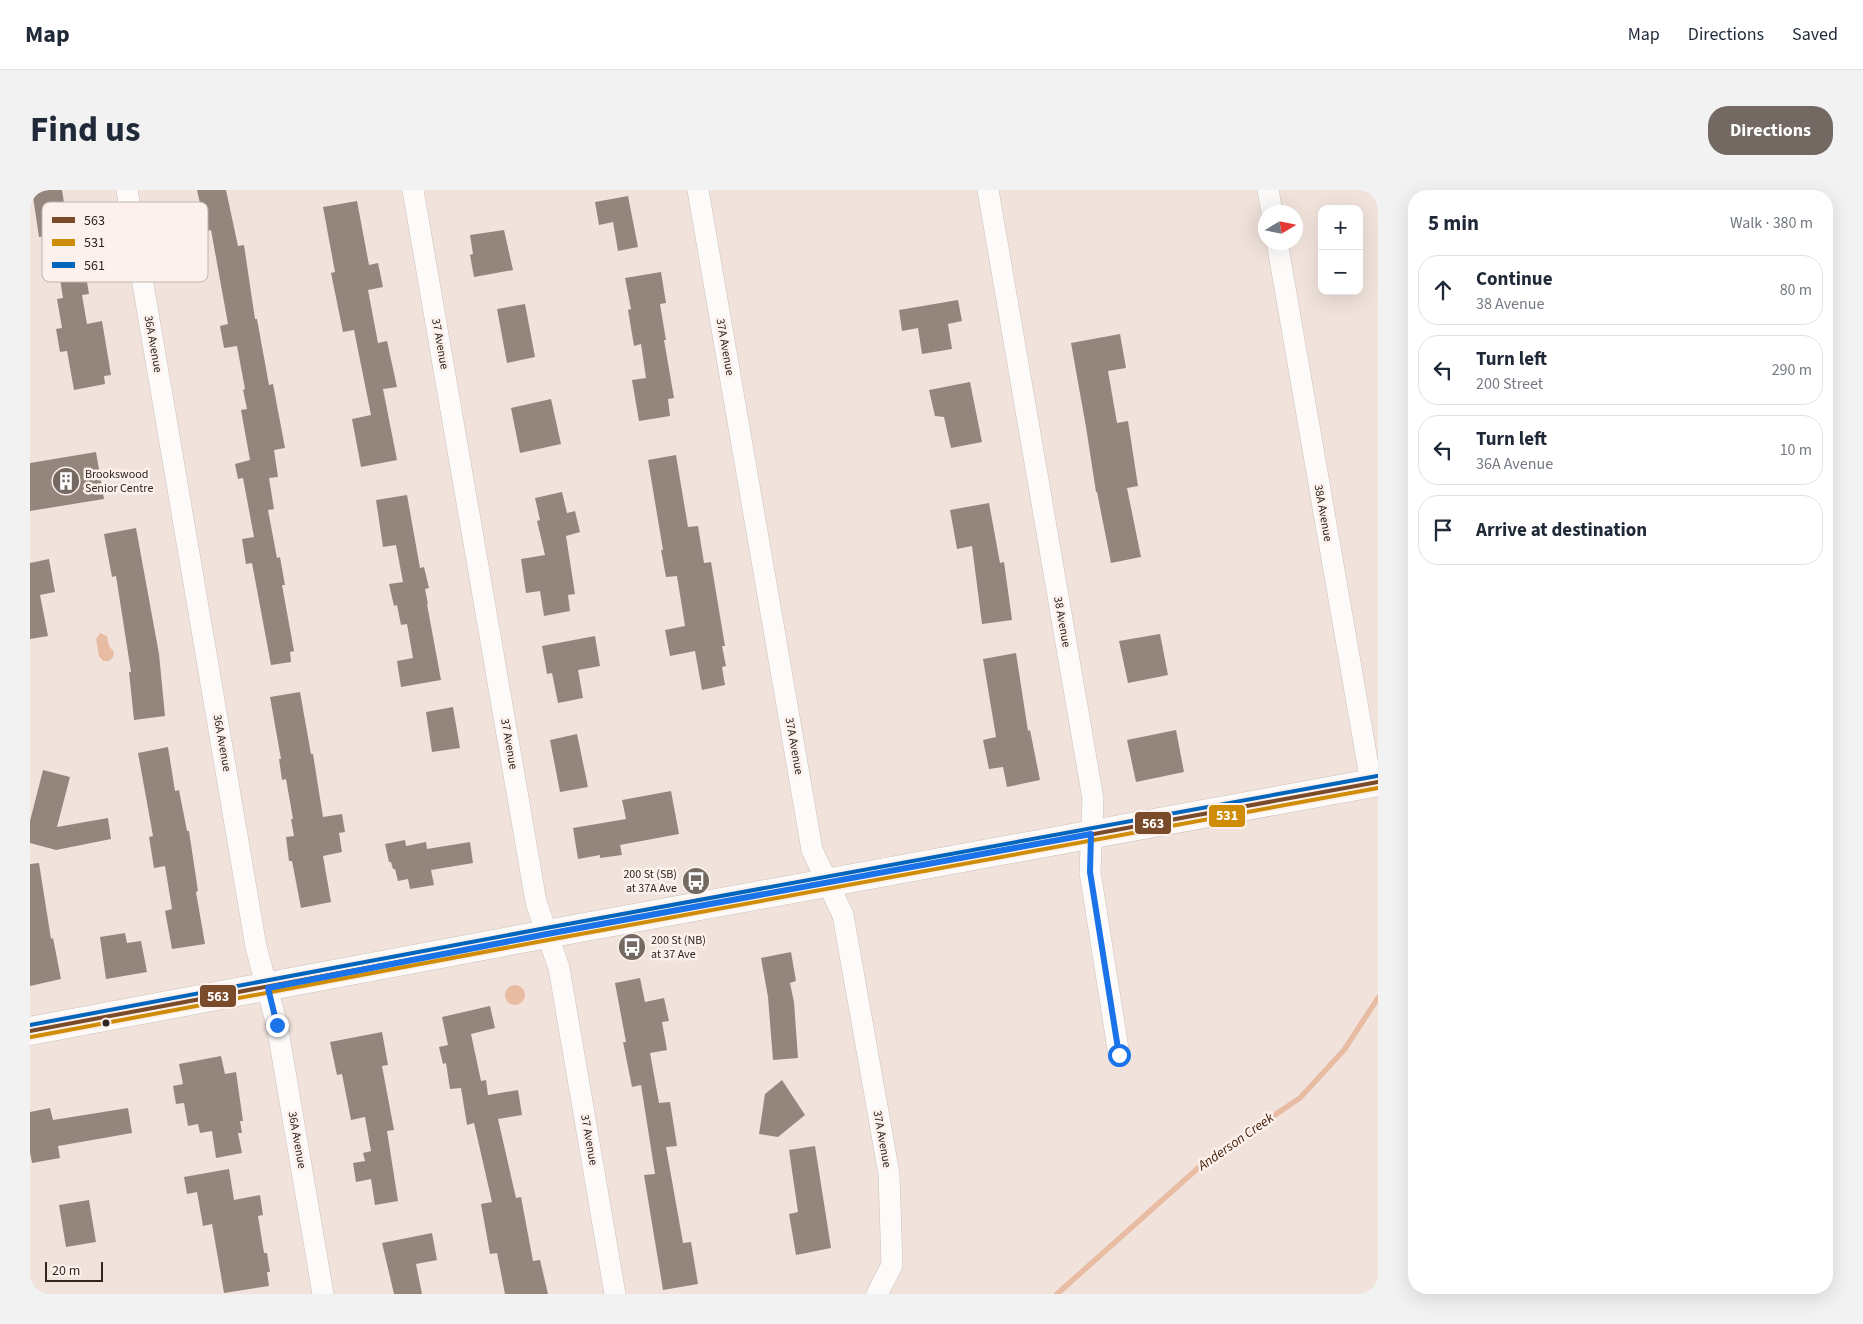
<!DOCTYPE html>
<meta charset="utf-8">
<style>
:root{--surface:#fff;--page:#f2f2f3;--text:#1f2937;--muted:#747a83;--line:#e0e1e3;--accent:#736862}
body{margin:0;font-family:"Source Sans 3",sans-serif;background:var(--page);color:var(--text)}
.controls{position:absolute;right:15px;top:15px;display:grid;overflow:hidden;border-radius:10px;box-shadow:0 5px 20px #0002}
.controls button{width:45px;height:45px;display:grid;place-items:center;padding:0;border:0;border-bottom:1px solid var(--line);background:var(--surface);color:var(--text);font:25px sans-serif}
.compass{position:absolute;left:1228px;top:15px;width:45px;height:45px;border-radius:50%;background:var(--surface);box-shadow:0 5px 20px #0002;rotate:80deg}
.scale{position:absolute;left:15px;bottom:12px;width:58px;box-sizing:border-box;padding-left:5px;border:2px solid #2f2621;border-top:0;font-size:14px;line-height:18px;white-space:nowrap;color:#2f2621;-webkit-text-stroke:4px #fcf1ec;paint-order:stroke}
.stop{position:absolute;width:15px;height:15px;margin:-11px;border:4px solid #1a73e8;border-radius:50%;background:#fff}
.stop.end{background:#1a73e8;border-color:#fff;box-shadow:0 1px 5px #0008}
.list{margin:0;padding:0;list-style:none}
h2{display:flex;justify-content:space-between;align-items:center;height:65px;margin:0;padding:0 20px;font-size:21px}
h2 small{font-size:16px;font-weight:400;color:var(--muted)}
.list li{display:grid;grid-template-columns:32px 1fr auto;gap:15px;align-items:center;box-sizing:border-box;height:70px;margin:0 10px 10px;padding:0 10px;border:1px solid var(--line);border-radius:20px}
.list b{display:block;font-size:19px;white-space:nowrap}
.list p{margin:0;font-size:16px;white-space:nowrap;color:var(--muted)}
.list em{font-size:16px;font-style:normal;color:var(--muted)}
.icon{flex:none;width:28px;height:28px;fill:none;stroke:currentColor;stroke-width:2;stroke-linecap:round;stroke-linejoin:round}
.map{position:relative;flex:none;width:1348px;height:1104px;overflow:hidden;border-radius:20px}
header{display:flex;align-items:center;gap:30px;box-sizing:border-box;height:70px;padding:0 25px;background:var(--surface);border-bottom:1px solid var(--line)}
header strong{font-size:24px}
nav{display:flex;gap:28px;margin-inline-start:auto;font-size:18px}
.intro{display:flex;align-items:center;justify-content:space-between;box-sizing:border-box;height:120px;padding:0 30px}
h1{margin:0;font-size:35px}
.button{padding:12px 22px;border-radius:20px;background:var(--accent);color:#fff;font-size:18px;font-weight:700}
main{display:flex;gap:30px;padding:0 30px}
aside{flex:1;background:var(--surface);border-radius:20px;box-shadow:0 5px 20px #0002}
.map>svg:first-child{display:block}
.water{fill:#e8bba3}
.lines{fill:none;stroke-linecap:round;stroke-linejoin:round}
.stream{stroke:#e8bba3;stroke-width:5.5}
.building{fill:#95867d}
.street-casing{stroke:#cbc0ba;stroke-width:22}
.secondary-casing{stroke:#cbc0ba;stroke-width:29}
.street{stroke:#fdfbfa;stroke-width:21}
.secondary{stroke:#fdfbfa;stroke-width:28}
.bus-1-casing{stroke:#fcf1ec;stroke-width:8}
.bus-2-casing{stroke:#fcf1ec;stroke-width:8}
.bus-3-casing{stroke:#fcf1ec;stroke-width:8}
.bus-1{stroke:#7a4b2a;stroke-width:4}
.bus-2{stroke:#cf8c07;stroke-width:4}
.bus-3{stroke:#0065bd;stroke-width:4}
.route{stroke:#1a73e8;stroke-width:6}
.bus-dot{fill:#2f2621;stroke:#fcf1ec;stroke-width:2}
.labels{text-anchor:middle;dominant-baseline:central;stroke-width:5;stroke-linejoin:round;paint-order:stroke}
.street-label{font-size:12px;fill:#2f2621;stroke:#fcf1ec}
.poi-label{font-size:12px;fill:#2f2621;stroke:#fcf1ec;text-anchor:start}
.water-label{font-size:14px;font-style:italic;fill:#46200a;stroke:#fcf1ec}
.key{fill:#fcf1ec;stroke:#beb4af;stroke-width:1}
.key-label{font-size:14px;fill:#2f2621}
.line-badge{stroke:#fcf1ec;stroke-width:2}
.badge-label{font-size:14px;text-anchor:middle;font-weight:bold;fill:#fff}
</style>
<header>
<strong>Map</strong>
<nav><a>Map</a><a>Directions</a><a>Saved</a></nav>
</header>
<div class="intro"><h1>Find us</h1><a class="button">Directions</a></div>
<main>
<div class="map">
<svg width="1348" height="1104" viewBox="0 0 1348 1104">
<rect width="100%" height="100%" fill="#f1e3dc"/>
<path class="water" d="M 70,443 L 77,446 L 79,456 L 84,462 L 83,467 L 79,471 L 73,471 L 69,466 L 66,449 Z
M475 805a10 10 0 1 1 20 0a10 10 0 1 1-20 0Z"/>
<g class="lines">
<path class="stream" d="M 1027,1104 L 1176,971 L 1270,908 L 1314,860 L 1348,808"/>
</g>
<path class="building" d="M 2,0 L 32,0 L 42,64 L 52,62 L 59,104 L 52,105 L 57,134 L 72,131 L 81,185 L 74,186 L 75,194 L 44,200 L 37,161 L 30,162 L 26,139 L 32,138 L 27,109 L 33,108 L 23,45 L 9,47 Z
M 167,0 L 196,0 L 208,56 L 214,55 L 225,129 L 227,129 L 239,195 L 243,194 L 255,258 L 244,260 L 248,287 L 239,288 L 244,319 L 238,320 L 247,368 L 250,367 L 255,395 L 252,395 L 264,461 L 260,462 L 261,472 L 241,475 L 222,373 L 216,374 L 212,349 L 224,347 L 213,288 L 208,289 L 205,274 L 220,270 L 211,220 L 217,219 L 213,200 L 215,199 L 207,156 L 194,158 L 190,136 L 198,134 L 181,40 L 176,41 Z
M 598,6 L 608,57 L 588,61 L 583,32 L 569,35 L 565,12 Z
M 327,11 L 339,75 L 348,73 L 353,97 L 338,100 L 348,153 L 357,151 L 367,197 L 353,199 L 367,270 L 331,277 L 322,229 L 341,225 L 324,140 L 313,142 L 301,83 L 305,82 L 293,17 Z
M 474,40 L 483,80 L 444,87 L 440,65 L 443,64 L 440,45 Z
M 631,82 L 636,113 L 630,114 L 636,150 L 634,150 L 644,208 L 638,209 L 640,226 L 609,231 L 602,190 L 616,188 L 611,154 L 604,156 L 598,120 L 601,119 L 595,88 Z
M 928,110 L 932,131 L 918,134 L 922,159 L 892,164 L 888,138 L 872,141 L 869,120 Z
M 495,114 L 505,167 L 477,173 L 467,119 Z
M 1090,144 L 1096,178 L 1078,181 L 1087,233 L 1098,231 L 1108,296 L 1097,298 L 1111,367 L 1081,373 L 1067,302 L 1066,302 L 1056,237 L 1041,153 Z
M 940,192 L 952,252 L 921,258 L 914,227 L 905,226 L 899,200 Z
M 521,209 L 531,254 L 490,263 L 481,218 Z
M 66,262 L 74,309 L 0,321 L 0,273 Z
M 646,265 L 658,337 L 668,336 L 674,373 L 681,372 L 695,456 L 692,456 L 696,476 L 692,477 L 695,495 L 672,500 L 665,461 L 640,466 L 635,440 L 655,436 L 647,386 L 636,387 L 631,360 L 633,360 L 618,270 Z
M 532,302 L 537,323 L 545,321 L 550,342 L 536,346 L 545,404 L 538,405 L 540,421 L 514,426 L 510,401 L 496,403 L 491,369 L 515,365 L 507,331 L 510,330 L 505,308 Z
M 377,305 L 390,378 L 394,377 L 399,398 L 395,399 L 398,414 L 397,414 L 411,490 L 371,497 L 367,471 L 383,468 L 377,434 L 371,435 L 367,415 L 364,416 L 359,394 L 373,392 L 366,355 L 353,357 L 346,310 Z
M 959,313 L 970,373 L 974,372 L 982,430 L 952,434 L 942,356 L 927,359 L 920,320 Z
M 106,338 L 129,464 L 135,526 L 104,530 L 99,482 L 101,482 L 86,386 L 82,387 L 74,344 Z
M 19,369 L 25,402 L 10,405 L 18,446 L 0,449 L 0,373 Z
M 1130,444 L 1138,485 L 1098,493 L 1089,451 Z
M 565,446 L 570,476 L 548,480 L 553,508 L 528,513 L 522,483 L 517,484 L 512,456 Z
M 986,463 L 998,541 L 1000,540 L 1010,590 L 977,597 L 973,577 L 959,579 L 953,550 L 966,547 L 953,469 Z
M 270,502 L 281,564 L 283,564 L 293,627 L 312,624 L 315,642 L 309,643 L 312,662 L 293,666 L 301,712 L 271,718 L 262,671 L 259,671 L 256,647 L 264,646 L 261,629 L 263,629 L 256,589 L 252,590 L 249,569 L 251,569 L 240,507 Z
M 423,517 L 430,558 L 402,562 L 396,522 Z
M 1146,540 L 1154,582 L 1106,592 L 1097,550 Z
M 547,544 L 558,597 L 530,602 L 520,550 Z
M 138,557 L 145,601 L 149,600 L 157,641 L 159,641 L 168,701 L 166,702 L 175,754 L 142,759 L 135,721 L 142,719 L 135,676 L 124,678 L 119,647 L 123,646 L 108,563 Z
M 13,580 L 40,587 L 27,637 L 78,628 L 81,649 L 26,660 L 0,653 L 0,631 Z
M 641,601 L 649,644 L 590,655 L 592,665 L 570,668 L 570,665 L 548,669 L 543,638 L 596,629 L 592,610 Z
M 375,650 L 376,656 L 396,652 L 397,659 L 440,652 L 443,673 L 401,680 L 404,695 L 380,699 L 378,689 L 368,691 L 365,679 L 363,679 L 361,672 L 359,672 L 355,654 Z
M 9,673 L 21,749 L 23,748 L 31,789 L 0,796 L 0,674 Z
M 95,743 L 97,753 L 111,751 L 117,782 L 76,789 L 70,747 Z
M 761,762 L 766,791 L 760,793 L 764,812 L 768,868 L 743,870 L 738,807 L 731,768 Z
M 610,788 L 615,812 L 634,808 L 639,831 L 632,832 L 637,860 L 620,863 L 629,913 L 640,912 L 647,956 L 636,957 L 653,1053 L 661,1052 L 668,1094 L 633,1100 L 614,985 L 625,984 L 611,895 L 602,897 L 593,852 L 596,852 L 585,793 Z
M 460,816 L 465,838 L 441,844 L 451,891 L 456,890 L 458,905 L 488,900 L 492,925 L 468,929 L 486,1008 L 491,1007 L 503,1071 L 510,1070 L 518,1104 L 475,1104 L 467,1063 L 460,1064 L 451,1014 L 462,1012 L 444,933 L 437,935 L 431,898 L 420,899 L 416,873 L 413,874 L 409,857 L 418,855 L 412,827 Z
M 352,842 L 358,875 L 352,876 L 364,940 L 357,941 L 368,1011 L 345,1015 L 341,989 L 326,992 L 323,973 L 335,971 L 333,963 L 341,961 L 335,927 L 321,930 L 312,884 L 307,885 L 300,852 Z
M 191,866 L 195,884 L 206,882 L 213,931 L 210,931 L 212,943 L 208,943 L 212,963 L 186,968 L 182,941 L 170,943 L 168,934 L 158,936 L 154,913 L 146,914 L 143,896 L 153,894 L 149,874 Z
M 752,890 L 775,925 L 748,947 L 729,944 L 735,904 Z
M 20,918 L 23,930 L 98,918 L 102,943 L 28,956 L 30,968 L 2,973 L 0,962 L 0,922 Z
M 785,956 L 801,1058 L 766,1065 L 759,1024 L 768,1022 L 759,960 Z
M 199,979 L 204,1010 L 230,1005 L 233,1025 L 228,1026 L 234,1063 L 237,1063 L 240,1082 L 237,1082 L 239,1096 L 194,1103 L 182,1034 L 173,1036 L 167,1002 L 157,1004 L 154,987 Z
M 59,1010 L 66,1052 L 36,1057 L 29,1015 Z
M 402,1043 L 407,1070 L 386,1074 L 392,1104 L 364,1104 L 352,1053 Z"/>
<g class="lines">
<defs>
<path id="street" d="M 97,0 L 226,757 L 247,835 L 293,1104
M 383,0 L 506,712 L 529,778 L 585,1104
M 668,0 L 782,660 L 813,725 L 859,984 L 862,1075 L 847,1104
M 958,0 L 1063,609 L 1060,682 L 1089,865
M 1238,0 L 1242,22
M 1247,52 L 1341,593"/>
<path id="secondary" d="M 0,841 L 517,744 L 1348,592"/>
</defs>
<use href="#street" class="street-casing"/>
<use href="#secondary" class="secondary-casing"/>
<use href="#street" class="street"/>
<use href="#secondary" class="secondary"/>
<defs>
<path id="bus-1" d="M 0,841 L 517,744 L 1348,592"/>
<path id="bus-2" d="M 1,847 L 518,750 L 1348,598"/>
<path id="bus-3" d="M 0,835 L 516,738 L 1347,586"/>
</defs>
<use href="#bus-1" class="bus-1-casing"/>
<use href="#bus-2" class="bus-2-casing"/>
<use href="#bus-3" class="bus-3-casing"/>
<use href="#bus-1" class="bus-1"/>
<use href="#bus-2" class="bus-2"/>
<use href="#bus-3" class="bus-3"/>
</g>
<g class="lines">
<path class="route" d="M 247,835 L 238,798 L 517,744 L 1061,644 L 1060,682 L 1089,865"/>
</g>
<defs>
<symbol id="building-disc" viewBox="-11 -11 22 22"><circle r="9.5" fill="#736862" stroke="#fcf1ec"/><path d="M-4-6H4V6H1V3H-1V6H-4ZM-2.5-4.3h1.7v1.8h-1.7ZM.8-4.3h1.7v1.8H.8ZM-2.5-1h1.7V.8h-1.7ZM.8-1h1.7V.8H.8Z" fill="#fff"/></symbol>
<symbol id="bus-disc" viewBox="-11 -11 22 22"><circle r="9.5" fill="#736862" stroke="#fcf1ec"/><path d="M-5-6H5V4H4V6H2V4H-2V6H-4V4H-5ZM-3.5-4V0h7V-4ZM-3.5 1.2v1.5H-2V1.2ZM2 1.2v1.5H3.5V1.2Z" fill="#fff"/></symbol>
</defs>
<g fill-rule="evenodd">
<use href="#building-disc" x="20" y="275" width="32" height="32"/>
<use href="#bus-disc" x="650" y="675" width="32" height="32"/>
<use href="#bus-disc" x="586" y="741" width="32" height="32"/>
</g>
<circle class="bus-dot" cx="76" cy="833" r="4.5"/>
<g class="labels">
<g class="street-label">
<text transform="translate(123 154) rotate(80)">36A Avenue</text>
<text transform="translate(410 154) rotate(80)">37 Avenue</text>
<text transform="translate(695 157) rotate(80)">37A Avenue</text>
<text transform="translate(1293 323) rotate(80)">38A Avenue</text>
<text transform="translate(1032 432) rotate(80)">38 Avenue</text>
<text transform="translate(192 553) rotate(80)">36A Avenue</text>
<text transform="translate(479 554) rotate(80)">37 Avenue</text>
<text transform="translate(764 556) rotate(80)">37A Avenue</text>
<text transform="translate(852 949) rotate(80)">37A Avenue</text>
<text transform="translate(267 950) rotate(80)">36A Avenue</text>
<text transform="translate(559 950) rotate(80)">37 Avenue</text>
</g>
<g class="poi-label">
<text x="55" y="284">Brookswood<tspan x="55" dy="14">Senior Centre</tspan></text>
<text x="647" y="684" text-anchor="end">200 St (SB)<tspan x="647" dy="14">at 37A Ave</tspan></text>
<text x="621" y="750">200 St (NB)<tspan x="621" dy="14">at 37 Ave</tspan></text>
</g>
<g class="water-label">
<text transform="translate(1206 952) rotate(-35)">Anderson Creek</text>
</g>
</g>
<rect x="12" y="12" width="166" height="80" rx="8" class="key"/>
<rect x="22" y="27" width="23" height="6" fill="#7a4b2a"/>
<rect x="22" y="49" width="23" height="7" fill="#cf8c07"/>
<rect x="22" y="72" width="23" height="6" fill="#0065bd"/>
<g class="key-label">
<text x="54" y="35">563</text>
<text x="54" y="57">531</text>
<text x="54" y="80">561</text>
</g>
<g class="line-badge">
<rect x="1178" y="614" width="38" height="24" rx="5" fill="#cf8c07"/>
<rect x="1104" y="621" width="38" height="24" rx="5" fill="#7a4b2a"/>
<rect x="169" y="794" width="38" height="24" rx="5" fill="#7a4b2a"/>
</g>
<g class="badge-label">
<text x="1197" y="630">531</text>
<text x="1123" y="638">563</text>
<text x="188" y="811">563</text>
</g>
</svg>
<div class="controls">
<button>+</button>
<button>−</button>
</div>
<svg class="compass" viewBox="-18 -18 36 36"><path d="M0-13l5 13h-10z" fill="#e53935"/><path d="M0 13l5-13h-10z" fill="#747a83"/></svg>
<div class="scale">20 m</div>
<div class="stop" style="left:1089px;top:865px"></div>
<div class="stop end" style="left:247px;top:835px"></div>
</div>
<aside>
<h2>5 min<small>Walk · 380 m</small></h2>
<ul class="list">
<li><svg class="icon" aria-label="ahead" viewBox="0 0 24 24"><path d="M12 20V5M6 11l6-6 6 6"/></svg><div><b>Continue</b><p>38 Avenue</p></div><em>80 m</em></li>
<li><svg class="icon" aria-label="left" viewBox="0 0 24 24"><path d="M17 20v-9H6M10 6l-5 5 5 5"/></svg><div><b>Turn left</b><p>200 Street</p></div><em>290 m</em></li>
<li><svg class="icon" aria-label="left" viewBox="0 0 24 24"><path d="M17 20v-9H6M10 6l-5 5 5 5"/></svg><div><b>Turn left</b><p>36A Avenue</p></div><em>10 m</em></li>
<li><svg class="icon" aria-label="arrive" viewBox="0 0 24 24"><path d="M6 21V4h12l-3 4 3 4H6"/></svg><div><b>Arrive at destination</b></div></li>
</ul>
</aside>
</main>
